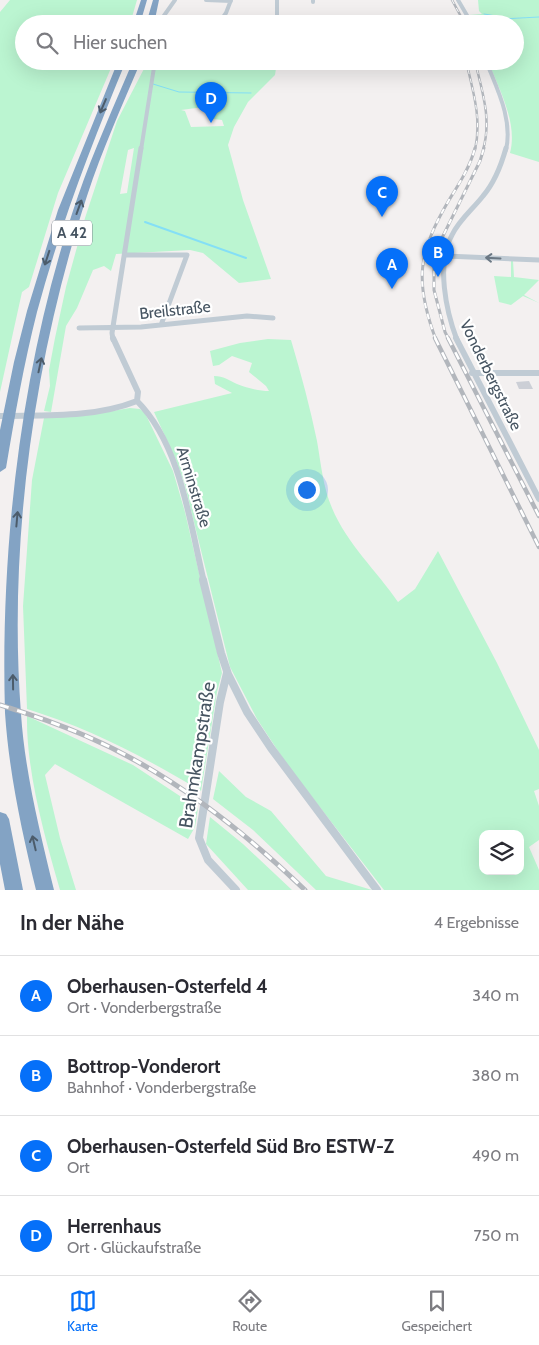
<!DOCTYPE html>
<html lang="de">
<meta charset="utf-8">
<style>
:root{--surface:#fff;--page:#f2f2f3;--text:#2b2b33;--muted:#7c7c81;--line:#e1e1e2;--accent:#0570f9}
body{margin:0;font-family:Cabin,sans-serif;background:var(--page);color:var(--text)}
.controls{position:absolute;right:15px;bottom:15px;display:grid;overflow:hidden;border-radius:10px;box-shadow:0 5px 20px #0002}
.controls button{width:45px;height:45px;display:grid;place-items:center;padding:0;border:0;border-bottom:1px solid var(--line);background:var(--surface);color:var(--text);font:25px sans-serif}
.you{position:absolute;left:306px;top:489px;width:18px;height:18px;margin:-12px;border:4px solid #fff;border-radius:50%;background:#1a73e8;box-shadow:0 0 0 8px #1a73e833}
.badge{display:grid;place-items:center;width:32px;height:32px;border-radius:50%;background:var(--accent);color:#fff;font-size:16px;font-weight:700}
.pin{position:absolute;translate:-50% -41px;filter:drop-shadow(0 1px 2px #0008)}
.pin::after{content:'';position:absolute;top:26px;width:18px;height:15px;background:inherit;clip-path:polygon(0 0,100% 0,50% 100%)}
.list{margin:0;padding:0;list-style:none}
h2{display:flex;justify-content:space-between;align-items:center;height:65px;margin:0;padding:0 20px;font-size:21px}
h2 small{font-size:16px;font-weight:400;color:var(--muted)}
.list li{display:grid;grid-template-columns:32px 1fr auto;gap:15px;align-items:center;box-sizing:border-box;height:80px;padding:0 20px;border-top:1px solid var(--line)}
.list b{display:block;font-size:19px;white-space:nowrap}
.list p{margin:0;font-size:16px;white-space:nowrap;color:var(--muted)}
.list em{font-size:16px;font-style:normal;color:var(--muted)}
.icon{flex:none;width:28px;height:28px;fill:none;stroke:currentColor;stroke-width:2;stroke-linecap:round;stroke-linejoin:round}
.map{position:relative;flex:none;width:539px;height:890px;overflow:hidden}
.search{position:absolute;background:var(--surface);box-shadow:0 5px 20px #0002;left:15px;right:15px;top:15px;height:55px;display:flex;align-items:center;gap:12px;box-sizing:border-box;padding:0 18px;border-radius:28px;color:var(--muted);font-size:19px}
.sheet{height:385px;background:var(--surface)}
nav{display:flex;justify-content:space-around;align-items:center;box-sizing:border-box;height:70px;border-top:1px solid var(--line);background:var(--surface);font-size:14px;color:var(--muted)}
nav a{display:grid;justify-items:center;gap:2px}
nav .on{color:var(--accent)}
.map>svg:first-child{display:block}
.green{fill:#bbf5d1;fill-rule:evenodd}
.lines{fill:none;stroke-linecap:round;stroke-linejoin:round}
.stream-far1{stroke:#84dff6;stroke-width:1}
.stream{stroke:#84dff6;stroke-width:2}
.building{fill:#cccfd6}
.minor-far3{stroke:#c0cbd4;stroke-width:4}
.minor-far2{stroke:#c0cbd4;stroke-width:5}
.minor-far1{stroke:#c0cbd4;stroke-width:6}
.minor{stroke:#c0cbd4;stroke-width:8}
.motorway{fill:#83a3c4;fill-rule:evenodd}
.rail-far3-casing{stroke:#b2b6bc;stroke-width:2.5}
.rail-far2-casing{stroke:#b2b6bc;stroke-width:3}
.rail-far1-casing{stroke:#b2b6bc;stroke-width:4.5}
.rail-casing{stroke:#b2b6bc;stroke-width:5}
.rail-far3{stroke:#fff;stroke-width:1;stroke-dasharray:4.5;stroke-linecap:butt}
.rail-far2{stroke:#fff;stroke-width:2;stroke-dasharray:5.5;stroke-linecap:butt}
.rail-far1{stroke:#fff;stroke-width:2.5;stroke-dasharray:8;stroke-linecap:butt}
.rail{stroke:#fff;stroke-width:3;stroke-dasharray:9;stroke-linecap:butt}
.oneway{stroke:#4c5c6b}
.oneway2{stroke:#6b7884}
.labels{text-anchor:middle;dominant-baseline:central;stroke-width:4.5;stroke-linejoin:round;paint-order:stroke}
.shield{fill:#fff;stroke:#7e8790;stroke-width:1}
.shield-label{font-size:15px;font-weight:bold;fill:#465461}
.street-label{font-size:16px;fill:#465461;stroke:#fff}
.near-street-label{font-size:19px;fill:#465461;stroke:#fff}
</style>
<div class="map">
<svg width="539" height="890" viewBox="0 0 539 890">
<rect width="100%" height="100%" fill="#f3f0f0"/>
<path class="green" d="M 10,0 L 137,0 L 130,24 L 24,24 L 24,61 L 114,61 L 58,193 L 29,287 L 22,292 L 0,392 L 0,12 Z
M 478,0 L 539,0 L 539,162 L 510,153 C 518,123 499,89 488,61 L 515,61 L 515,24 L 474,24 L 469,15 L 482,14 L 479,11 Z
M 148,61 L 159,61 L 159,64 L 199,64 L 230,61 L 277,62 L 275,75 L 248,102 L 234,127 L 228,145 L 243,200 L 271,279 L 239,283 L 203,253 L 190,250 L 116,254 L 111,271 L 104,266 L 93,270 L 77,308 L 66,326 L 51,412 L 44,411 L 50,386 L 49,370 L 55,338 L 66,287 L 85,218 L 117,121 ZM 204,107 L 204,109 L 213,119 L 222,120 L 224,126 L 191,127 L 185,111 L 181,110 ZM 134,148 L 127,193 L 120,194 L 128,150 Z
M 511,261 L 513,261 L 514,277 L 539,280 L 524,295 L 539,303 L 523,296 L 511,305 L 499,302 L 494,276 L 511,277 Z
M 268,339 L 291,340 C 301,374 310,407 317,441 C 321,464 323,487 332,508 C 347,544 377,571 398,602 L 415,589 L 438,551 L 497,663 L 539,750 L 539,789 L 534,791 L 539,806 L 539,840 L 529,847 L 539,870 L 539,890 L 384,890 L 288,766 L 257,719 L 230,667 L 184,482 L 175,458 L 154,412 L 232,393 L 215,384 L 214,376 C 224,376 228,380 237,384 C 247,388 259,391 269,391 L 266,386 L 249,372 L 252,363 L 232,356 L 219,365 L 213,366 L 210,351 L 240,343 ZM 483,834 L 520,834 L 520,871 L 483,871 Z
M 130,408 L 140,409 L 145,413 L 173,471 L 185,512 L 222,673 L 217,692 L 201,791 C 146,758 89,728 27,709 L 23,606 L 32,480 L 44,418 L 94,414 Z
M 27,716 L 133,765 L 198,808 L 195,827 L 188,839 L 55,764 L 45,775 L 60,838 L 76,890 L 60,890 C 45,838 26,771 27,716 Z
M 219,771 L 246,797 L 271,811 L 326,876 L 372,890 L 316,890 L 253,830 L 213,799 Z
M 210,817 L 243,844 L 292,890 L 248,890 L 206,844 Z"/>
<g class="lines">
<path class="stream-far1" d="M 484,14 L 502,17 L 502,19 L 539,17
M 153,84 L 179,92 L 251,93"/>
<path class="stream" d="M 145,222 L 246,258"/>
</g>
<path class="building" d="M 529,381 L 533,389 L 519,389 L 516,382 Z"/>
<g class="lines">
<path class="minor-far3" d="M 206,0 L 231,1
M 277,0 L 277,24
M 313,0 L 313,2
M 458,0 L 472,24
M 161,24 L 163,17 L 175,0
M 218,24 L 226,13 L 231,0
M 486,61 C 497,89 513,119 506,150
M 155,64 L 216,61
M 141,150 L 155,61"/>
<path class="minor-far2" d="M 125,255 L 187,255 L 161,325
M 446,256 L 539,260
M 79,328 L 141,327 L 247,316 L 273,318
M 113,340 L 112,333 L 141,148
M 457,340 C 446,311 436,264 452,235 C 459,220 473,209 483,196 C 495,182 501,166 506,148"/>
<path class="minor-far1" d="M 113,338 L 138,392 L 137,401
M 456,338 L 539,499
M 472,373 L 539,373
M 137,401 C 181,445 190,524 204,582
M 0,416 C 46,415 94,418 137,401"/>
<path class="minor" d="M 203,580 L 221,653 L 228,674 L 247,712 L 271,748 L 377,890
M 227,673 L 220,702 L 199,838 L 208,860 L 236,890"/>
<path class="motorway" d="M 141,0 L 147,0 L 140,24 L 133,24 Z
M 153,0 L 159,0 L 154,24 L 146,24 Z
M 118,61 L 126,61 C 92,143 60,226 37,312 C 24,363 15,415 6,468 L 0,472 L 0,430 L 14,362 L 27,311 L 58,210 Z
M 133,61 L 141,61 C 122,106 102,150 87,196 C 34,358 8,543 21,714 C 25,773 40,832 54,890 L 36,890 C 22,832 9,773 5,713 C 0,542 22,358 78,196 C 94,150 114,106 133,61 Z
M 0,812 L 6,814 L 9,819 L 23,890 L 5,890 L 0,864 Z"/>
<defs>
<path id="rail-far3" d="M 452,0 L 465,24
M 466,61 C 473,91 482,119 475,150
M 475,61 C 482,91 492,119 483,150"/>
<path id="rail-far2" d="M 436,340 C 414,281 418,253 449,200 C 459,184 470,167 475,148
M 449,340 L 445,332 L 434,290 L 434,265 L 439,244 L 480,161 L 484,148"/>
<path id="rail-far1" d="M 435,338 L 539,547
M 448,338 L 539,516"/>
<path id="rail" d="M 0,705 C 29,714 58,724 86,736 C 169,772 240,828 305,890"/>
</defs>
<use href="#rail-far3" class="rail-far3-casing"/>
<use href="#rail-far2" class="rail-far2-casing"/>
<use href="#rail-far1" class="rail-far1-casing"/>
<use href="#rail" class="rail-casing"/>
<use href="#rail-far3" class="rail-far3"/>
<use href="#rail-far2" class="rail-far2"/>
<use href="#rail-far1" class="rail-far1"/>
<use href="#rail" class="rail"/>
</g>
<defs><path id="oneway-shaft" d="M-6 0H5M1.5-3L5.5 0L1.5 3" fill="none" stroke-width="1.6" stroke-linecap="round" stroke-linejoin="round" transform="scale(1.25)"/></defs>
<g class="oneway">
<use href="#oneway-shaft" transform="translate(103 106) rotate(113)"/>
<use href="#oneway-shaft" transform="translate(79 207) rotate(-70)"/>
<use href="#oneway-shaft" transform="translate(47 258) rotate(108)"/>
<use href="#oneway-shaft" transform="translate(40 365) rotate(-78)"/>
<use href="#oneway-shaft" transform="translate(17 519) rotate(-85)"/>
<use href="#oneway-shaft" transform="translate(13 682) rotate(-91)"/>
<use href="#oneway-shaft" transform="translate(34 843) rotate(-103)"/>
</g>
<use class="oneway2" href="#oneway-shaft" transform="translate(493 258) rotate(-177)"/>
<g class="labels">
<rect class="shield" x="52" y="220.5" width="40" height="25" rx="4"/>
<g class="shield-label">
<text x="72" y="233">A 42</text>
</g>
<g class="street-label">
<text transform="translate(175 310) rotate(-6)">Breilstraße</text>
<text transform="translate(491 375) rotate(64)">Vonderbergstraße</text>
<text transform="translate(194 487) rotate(73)">Arminstraße</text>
</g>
<g class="near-street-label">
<text transform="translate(197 755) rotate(-81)">Brahmkampstraße</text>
</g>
</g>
</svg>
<div class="controls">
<button><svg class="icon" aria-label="layers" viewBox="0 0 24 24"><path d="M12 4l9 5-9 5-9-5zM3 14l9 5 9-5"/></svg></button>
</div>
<div class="you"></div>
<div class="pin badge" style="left:392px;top:289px">A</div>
<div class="pin badge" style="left:438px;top:277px">B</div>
<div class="pin badge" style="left:382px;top:217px">C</div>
<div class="pin badge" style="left:211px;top:123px">D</div>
<div class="search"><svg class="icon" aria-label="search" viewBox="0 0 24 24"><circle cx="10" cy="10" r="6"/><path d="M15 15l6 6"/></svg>Hier suchen</div>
</div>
<section class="sheet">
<h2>In der Nähe<small>4 Ergebnisse</small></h2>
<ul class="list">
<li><span class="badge">A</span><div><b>Oberhausen-Osterfeld 4</b><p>Ort · Vonderbergstraße</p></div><em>340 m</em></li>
<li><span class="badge">B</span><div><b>Bottrop-Vonderort</b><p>Bahnhof · Vonderbergstraße</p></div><em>380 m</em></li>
<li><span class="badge">C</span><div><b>Oberhausen-Osterfeld Süd Bro ESTW-Z</b><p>Ort</p></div><em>490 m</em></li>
<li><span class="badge">D</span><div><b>Herrenhaus</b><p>Ort · Glückaufstraße</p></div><em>750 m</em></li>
</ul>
</section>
<nav>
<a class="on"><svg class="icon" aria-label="map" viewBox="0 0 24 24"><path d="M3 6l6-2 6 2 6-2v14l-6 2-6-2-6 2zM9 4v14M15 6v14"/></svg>Karte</a>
<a><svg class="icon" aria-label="directions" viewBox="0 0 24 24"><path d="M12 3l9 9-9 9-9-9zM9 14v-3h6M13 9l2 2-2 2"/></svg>Route</a>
<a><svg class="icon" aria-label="saved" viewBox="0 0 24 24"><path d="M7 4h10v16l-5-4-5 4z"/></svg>Gespeichert</a>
</nav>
